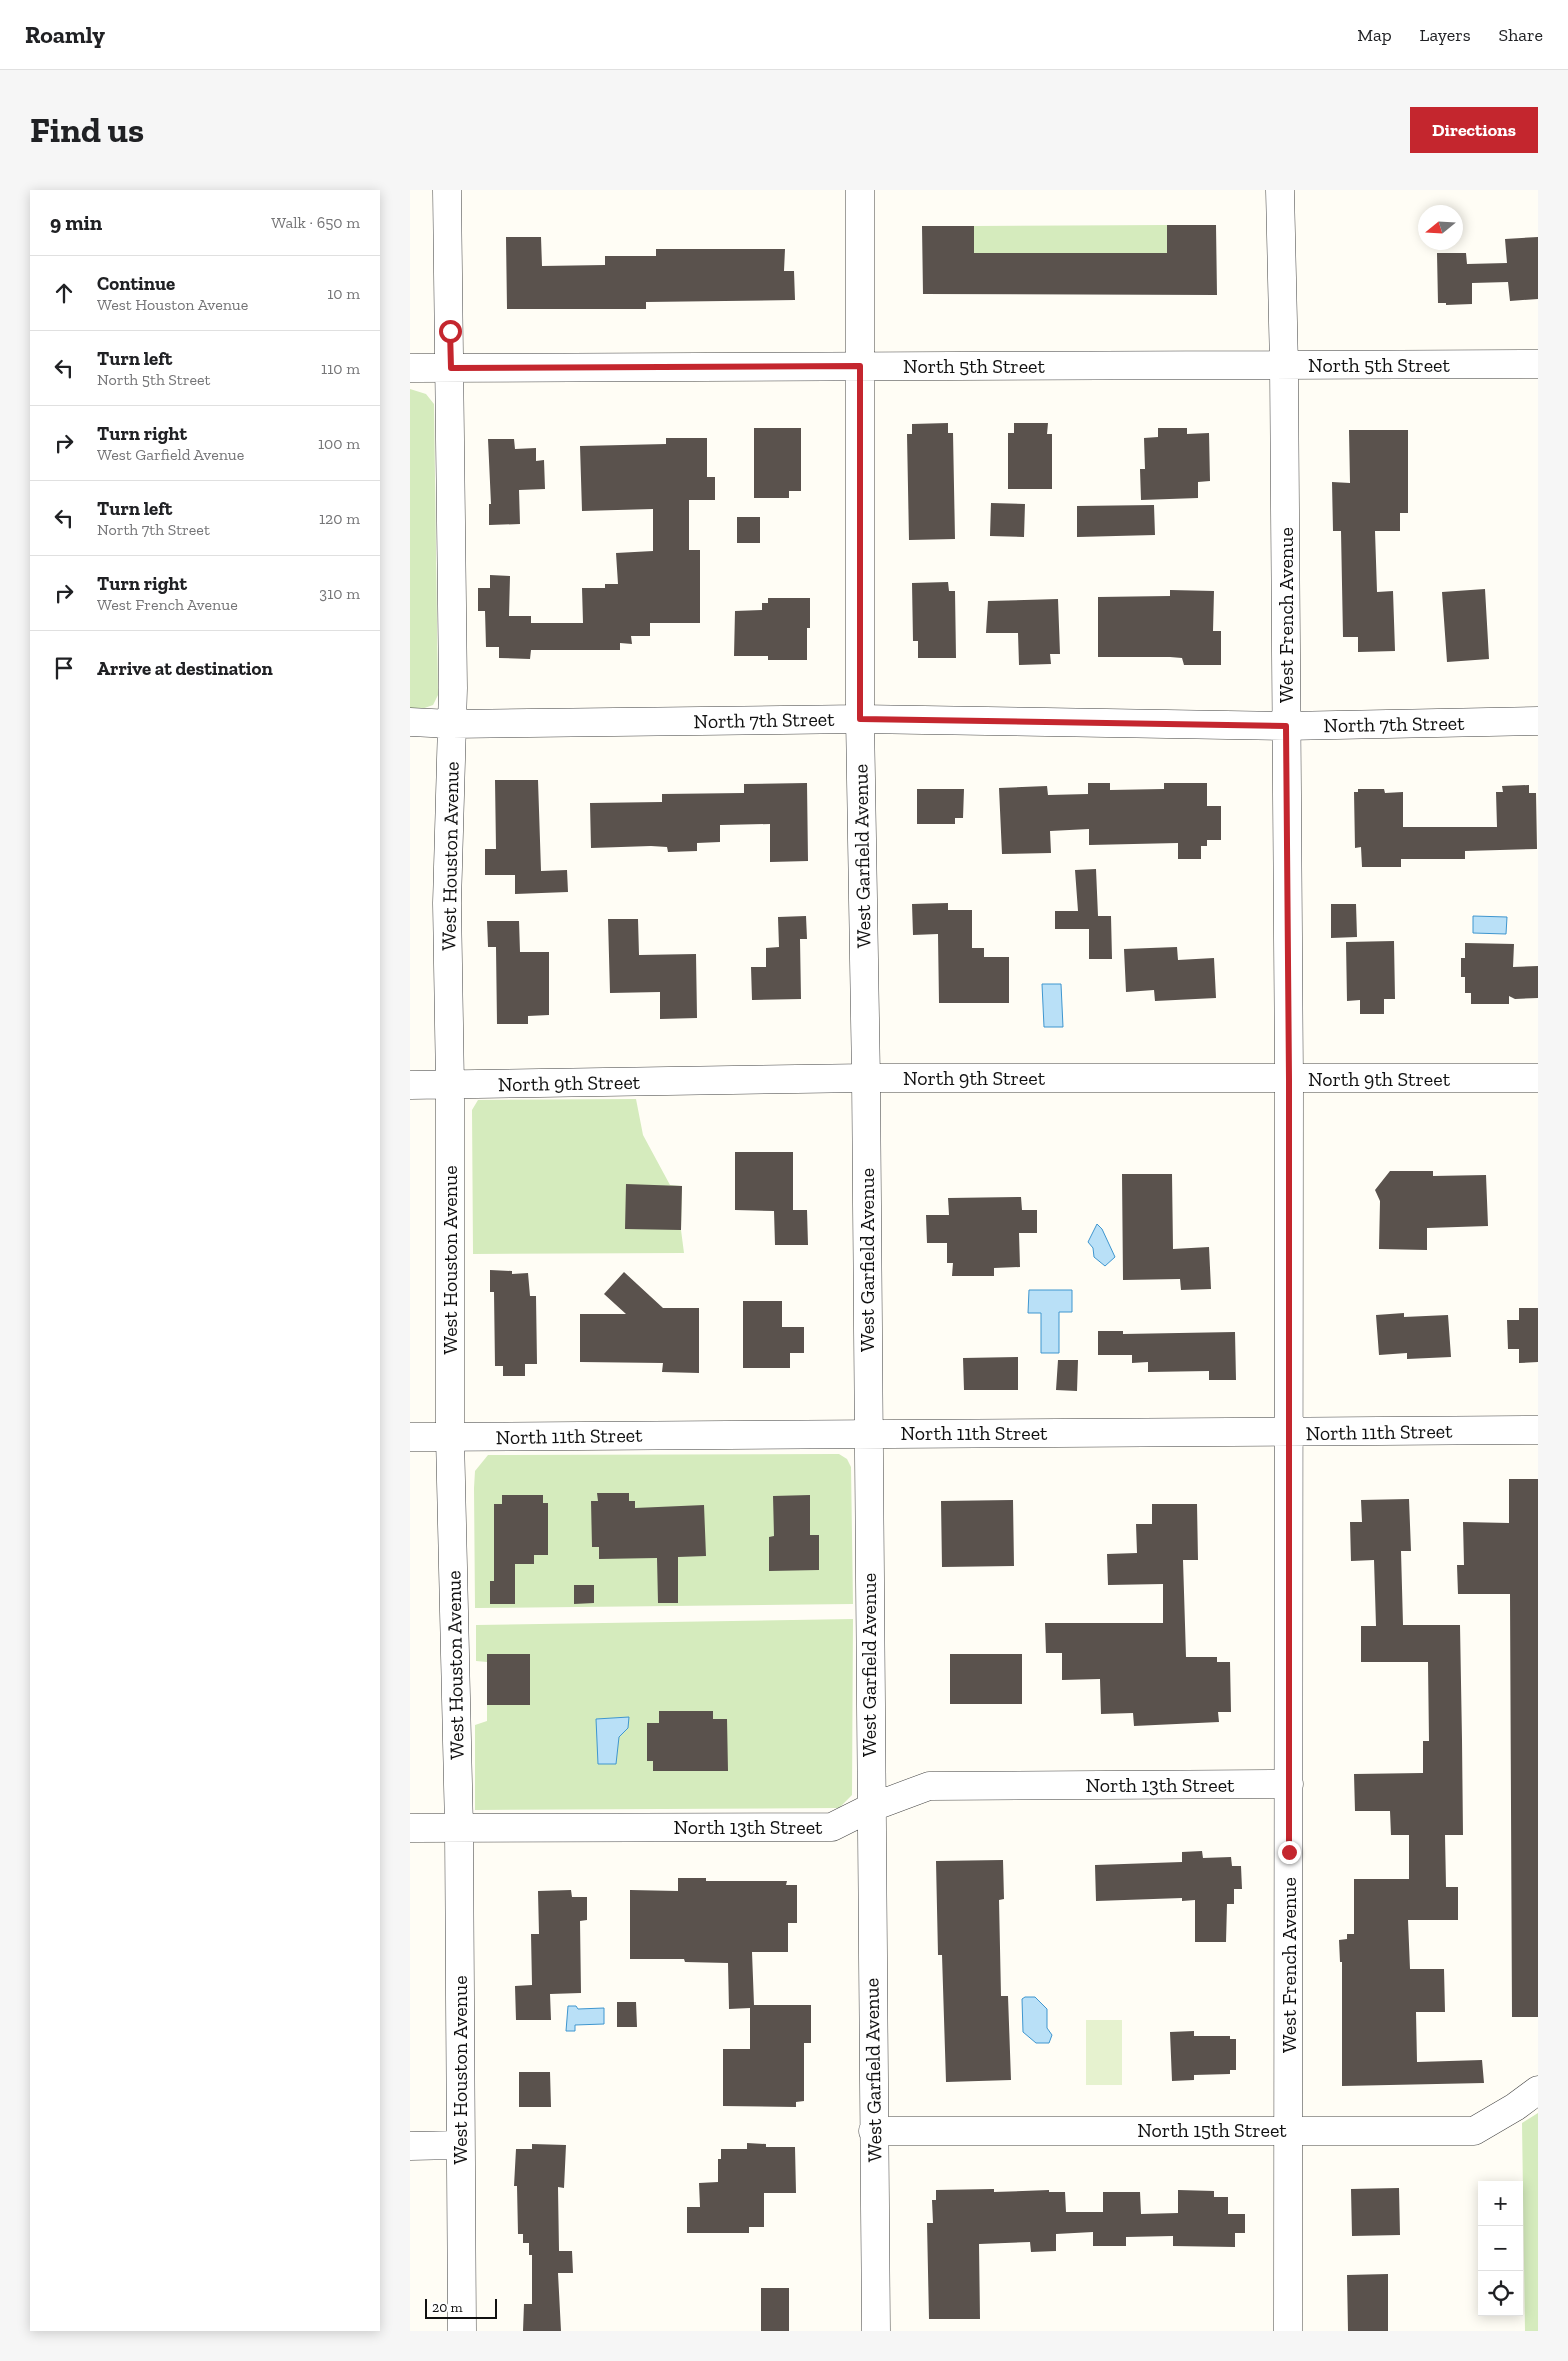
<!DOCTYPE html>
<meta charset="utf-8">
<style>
:root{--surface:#fff;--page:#f6f6f6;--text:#202124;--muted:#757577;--line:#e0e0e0;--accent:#c4262e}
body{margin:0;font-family:"Zilla Slab",serif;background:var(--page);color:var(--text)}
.controls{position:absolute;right:15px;bottom:15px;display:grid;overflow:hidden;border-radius:0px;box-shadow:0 2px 12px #0003}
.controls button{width:45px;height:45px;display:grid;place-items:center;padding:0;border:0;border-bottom:1px solid var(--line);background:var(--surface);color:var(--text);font:25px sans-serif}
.compass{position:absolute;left:1008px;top:15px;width:45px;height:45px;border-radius:50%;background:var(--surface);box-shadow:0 2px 12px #0003;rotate:252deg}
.scale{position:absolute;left:15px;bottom:12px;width:72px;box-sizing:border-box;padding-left:5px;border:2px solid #111;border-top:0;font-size:14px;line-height:18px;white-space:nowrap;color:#111;-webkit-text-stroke:4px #fff;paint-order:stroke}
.stop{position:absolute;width:15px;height:15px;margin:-11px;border:4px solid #c4262e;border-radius:50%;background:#fff}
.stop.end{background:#c4262e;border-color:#fff;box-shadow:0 1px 5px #0008}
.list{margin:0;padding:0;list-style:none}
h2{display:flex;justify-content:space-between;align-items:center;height:65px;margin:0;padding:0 20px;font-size:21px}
h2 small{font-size:16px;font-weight:400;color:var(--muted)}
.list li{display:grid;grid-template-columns:32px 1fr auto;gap:15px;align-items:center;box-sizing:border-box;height:75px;padding:0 20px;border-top:1px solid var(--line)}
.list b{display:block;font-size:19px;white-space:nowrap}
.list p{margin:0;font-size:16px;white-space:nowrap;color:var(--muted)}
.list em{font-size:16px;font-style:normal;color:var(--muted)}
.icon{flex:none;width:28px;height:28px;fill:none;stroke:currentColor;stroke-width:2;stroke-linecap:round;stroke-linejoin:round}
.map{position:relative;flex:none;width:1128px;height:2141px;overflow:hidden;border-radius:0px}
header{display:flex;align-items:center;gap:30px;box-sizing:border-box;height:70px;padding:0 25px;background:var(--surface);border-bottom:1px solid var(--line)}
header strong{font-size:24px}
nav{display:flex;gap:28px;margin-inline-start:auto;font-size:18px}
.intro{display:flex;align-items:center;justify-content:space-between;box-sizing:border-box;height:120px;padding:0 30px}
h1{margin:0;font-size:35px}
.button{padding:12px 22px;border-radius:0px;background:var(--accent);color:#fff;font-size:18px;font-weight:700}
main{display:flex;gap:30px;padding:0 30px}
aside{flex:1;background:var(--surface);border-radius:0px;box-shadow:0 2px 12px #0003}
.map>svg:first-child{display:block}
.green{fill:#d5ebbd}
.pitch{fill:#e6f2cf}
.water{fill:#b9e0f7;stroke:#3f96cf}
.building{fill:#5a524d}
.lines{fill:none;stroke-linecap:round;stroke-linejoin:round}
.minor-casing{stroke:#444;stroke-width:29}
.minor{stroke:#fff;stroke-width:28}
.route{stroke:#c4262e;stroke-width:6}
.labels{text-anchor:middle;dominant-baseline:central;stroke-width:5;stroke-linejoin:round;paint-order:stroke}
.street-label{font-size:20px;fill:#111;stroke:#fff}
</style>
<header>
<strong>Roamly</strong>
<nav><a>Map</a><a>Layers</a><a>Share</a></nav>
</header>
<div class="intro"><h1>Find us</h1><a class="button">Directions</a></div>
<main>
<aside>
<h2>9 min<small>Walk · 650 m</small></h2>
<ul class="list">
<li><svg class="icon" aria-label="ahead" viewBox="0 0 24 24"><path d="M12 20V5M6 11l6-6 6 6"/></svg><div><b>Continue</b><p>West Houston Avenue</p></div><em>10 m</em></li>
<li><svg class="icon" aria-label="left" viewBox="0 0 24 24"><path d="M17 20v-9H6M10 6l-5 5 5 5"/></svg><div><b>Turn left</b><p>North 5th Street</p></div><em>110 m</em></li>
<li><svg class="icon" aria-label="right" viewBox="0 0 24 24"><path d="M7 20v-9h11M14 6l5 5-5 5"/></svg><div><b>Turn right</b><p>West Garfield Avenue</p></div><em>100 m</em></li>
<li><svg class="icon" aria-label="left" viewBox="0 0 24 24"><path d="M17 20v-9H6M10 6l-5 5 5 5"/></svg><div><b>Turn left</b><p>North 7th Street</p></div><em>120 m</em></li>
<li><svg class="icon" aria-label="right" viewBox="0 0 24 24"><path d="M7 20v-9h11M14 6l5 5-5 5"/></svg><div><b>Turn right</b><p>West French Avenue</p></div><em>310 m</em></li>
<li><svg class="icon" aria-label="arrive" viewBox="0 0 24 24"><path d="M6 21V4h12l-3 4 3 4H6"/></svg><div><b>Arrive at destination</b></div></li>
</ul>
</aside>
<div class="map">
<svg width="1128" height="2141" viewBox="0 0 1128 2141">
<rect width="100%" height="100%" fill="#fffdf5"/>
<path class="green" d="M 757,35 L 757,52 L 764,63 L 564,63 L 564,36 Z
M 0,199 L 16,204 L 24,214 L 28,505 L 23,515 L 3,522 L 0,522 Z
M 226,909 L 233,945 L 260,995 L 272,996 L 271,1040 L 274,1063 L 63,1064 L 62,920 L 68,910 Z
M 429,1264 L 437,1269 L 441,1277 L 443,1414 L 65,1418 L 64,1298 L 65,1281 L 78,1265 Z
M 443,1429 L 442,1605 L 429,1618 L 65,1620 L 65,1535 L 77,1531 L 77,1472 L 66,1471 L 66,1435 Z
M 1128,1923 L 1128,2141 L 1115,2141 L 1112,1933 Z"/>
<path class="pitch" d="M 676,1830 L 712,1830 L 712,1895 L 676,1895 Z"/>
<path class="water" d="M 1063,726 L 1097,727 L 1096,744 L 1063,743 Z
M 632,794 L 651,794 L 653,837 L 634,837 Z
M 687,1034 L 692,1039 L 705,1067 L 695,1076 L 684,1067 L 683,1058 L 678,1052 Z
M 619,1100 L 662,1100 L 662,1122 L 649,1122 L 649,1163 L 631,1163 L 631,1123 L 618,1123 Z
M 219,1527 L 218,1538 L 209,1547 L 206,1574 L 188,1574 L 186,1529 Z
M 615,1807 L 625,1807 L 637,1819 L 637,1838 L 642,1845 L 639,1853 L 626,1853 L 613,1842 L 612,1809 Z
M 158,1816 L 166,1816 L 168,1819 L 194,1818 L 194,1834 L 165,1835 L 165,1841 L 156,1841 Z"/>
<path class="building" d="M 757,35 L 806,35 L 807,105 L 513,104 L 512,36 L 564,36 L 564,63 L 757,63 Z
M 96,47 L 131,47 L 132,76 L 195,75 L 195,66 L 246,66 L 246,59 L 375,59 L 374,81 L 384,81 L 385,110 L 236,112 L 236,119 L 97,119 Z
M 1128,47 L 1128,109 L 1100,111 L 1098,92 L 1062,93 L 1062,114 L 1036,115 L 1036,113 L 1028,113 L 1027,63 L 1056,63 L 1057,74 L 1097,73 L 1095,49 Z
M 538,233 L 538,243 L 543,243 L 545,349 L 499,350 L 497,244 L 502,244 L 502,234 Z
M 604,233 L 638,233 L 637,244 L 642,244 L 642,299 L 598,299 L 598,243 L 604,243 Z
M 344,238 L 391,238 L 391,301 L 379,301 L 379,308 L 344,308 Z
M 748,238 L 777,238 L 777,244 L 799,243 L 800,291 L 788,292 L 788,308 L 731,310 L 730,279 L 735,279 L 734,248 L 748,247 Z
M 939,240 L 998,240 L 998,323 L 990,323 L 990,341 L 965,341 L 967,402 L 983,401 L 985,461 L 948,462 L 948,447 L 933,447 L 931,341 L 923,341 L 922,292 L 940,293 Z
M 256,248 L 297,248 L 297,287 L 305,287 L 305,310 L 279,310 L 279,360 L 290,360 L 290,433 L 240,433 L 240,446 L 221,446 L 222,454 L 210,453 L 210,460 L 121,460 L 120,469 L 89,468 L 89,457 L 76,457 L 75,421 L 68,421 L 68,398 L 80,398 L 80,385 L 100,386 L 99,426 L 121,426 L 121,433 L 173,433 L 172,398 L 195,398 L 195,394 L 208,394 L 206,363 L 243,361 L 243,319 L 172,321 L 170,256 L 256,254 Z
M 78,249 L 104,249 L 105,259 L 126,258 L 126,271 L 134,270 L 135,299 L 109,300 L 110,334 L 79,335 L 79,314 L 81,314 Z
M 581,313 L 615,314 L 614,347 L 580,346 Z
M 744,315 L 745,345 L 667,347 L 667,316 Z
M 327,327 L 350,327 L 350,353 L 327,353 Z
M 538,392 L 539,401 L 545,401 L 546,468 L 508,468 L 508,451 L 503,451 L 502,393 Z
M 1075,399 L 1079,469 L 1037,472 L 1032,402 Z
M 760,400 L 804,401 L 803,441 L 811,441 L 811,475 L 774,475 L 772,468 L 760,467 L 688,467 L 688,407 L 760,406 Z
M 358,408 L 400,408 L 400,438 L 397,438 L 397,470 L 358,470 L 358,466 L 324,466 L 325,421 L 352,420 L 352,413 L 358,413 Z
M 648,409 L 650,464 L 640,464 L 641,474 L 609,475 L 608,443 L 576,443 L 578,411 Z
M 85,590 L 128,590 L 131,681 L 157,680 L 158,702 L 105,704 L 105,685 L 75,685 L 75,659 L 86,659 Z
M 397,593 L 398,671 L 360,672 L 360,634 L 310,635 L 310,652 L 287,653 L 287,661 L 258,662 L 257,657 L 241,656 L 181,658 L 180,613 L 252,612 L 252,604 L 334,603 L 334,594 Z
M 678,593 L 700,593 L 700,600 L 754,599 L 754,593 L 797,593 L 797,616 L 811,616 L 811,650 L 797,650 L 797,656 L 791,656 L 791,669 L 768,669 L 768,653 L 679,655 L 679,639 L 640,641 L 641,663 L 592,664 L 589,598 L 637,596 L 638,605 L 678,604 Z
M 1119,595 L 1119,603 L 1126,603 L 1127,659 L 1055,661 L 1055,669 L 991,669 L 991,677 L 952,677 L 951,657 L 945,658 L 944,602 L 948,602 L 948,599 L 974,599 L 975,603 L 993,602 L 993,637 L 1087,637 L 1086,602 L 1093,602 L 1092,596 Z
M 507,599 L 554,599 L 553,628 L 545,628 L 545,634 L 507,634 Z
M 686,679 L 688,726 L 701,726 L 702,769 L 679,769 L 679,739 L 645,739 L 645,721 L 668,721 L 665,680 Z
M 538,713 L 538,720 L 562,720 L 562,758 L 574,758 L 574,767 L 599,767 L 599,813 L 529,813 L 528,744 L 503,745 L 502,714 Z
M 921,714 L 946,714 L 947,747 L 921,748 Z
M 396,726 L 397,749 L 390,749 L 391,809 L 342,810 L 341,777 L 356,777 L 356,758 L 369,757 L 368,727 Z
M 198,729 L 228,729 L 229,765 L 286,764 L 287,828 L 250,829 L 250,802 L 200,803 Z
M 77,731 L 109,731 L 110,762 L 139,762 L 139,825 L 118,826 L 118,834 L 87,834 L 86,757 L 78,757 Z
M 984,751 L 985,809 L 974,809 L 974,824 L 950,824 L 950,810 L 937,811 L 936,752 Z
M 1055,753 L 1104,754 L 1103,777 L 1128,776 L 1128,808 L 1105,809 L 1099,806 L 1099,814 L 1061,814 L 1061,803 L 1055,803 L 1055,787 L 1051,787 L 1051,768 L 1055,768 Z
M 767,757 L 768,770 L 804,768 L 806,808 L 745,811 L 744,800 L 716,802 L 714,759 Z
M 325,962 L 383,962 L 383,1020 L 397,1020 L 398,1055 L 365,1055 L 364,1021 L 325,1020 Z
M 980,981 L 1023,981 L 1023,986 L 1076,985 L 1078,1036 L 1017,1038 L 1017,1060 L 969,1059 L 970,1011 L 965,1000 Z
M 712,984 L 762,984 L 763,1059 L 799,1057 L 801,1099 L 771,1100 L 770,1089 L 713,1090 Z
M 216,994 L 272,996 L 271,1040 L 215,1039 Z
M 611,1007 L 612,1020 L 627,1020 L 627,1043 L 609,1043 L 610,1077 L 584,1078 L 584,1086 L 542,1086 L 543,1073 L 537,1073 L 537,1053 L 517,1053 L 516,1025 L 539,1025 L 538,1008 Z
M 80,1080 L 102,1081 L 102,1084 L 118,1083 L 120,1106 L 126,1106 L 127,1174 L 115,1174 L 115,1186 L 93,1186 L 93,1176 L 85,1176 L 84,1102 L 80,1102 Z
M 214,1082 L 253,1118 L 289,1118 L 289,1183 L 252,1182 L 253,1173 L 170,1172 L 170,1124 L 216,1124 L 194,1104 Z
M 333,1111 L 372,1111 L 372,1137 L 394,1137 L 394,1163 L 380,1163 L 380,1178 L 333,1178 Z
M 1109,1118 L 1128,1118 L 1128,1172 L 1109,1173 L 1109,1159 L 1098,1159 L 1097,1130 L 1109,1130 Z
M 994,1123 L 994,1127 L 1038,1125 L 1041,1167 L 997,1169 L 997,1163 L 969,1165 L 966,1125 Z
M 688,1141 L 713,1141 L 713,1144 L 825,1142 L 826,1190 L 799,1190 L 799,1181 L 738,1182 L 738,1172 L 722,1173 L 722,1165 L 688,1165 Z
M 608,1167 L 608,1200 L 554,1200 L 553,1168 Z
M 648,1170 L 668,1170 L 667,1201 L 646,1200 Z
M 1099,1289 L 1128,1289 L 1128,1827 L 1102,1827 L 1100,1404 L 1048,1404 L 1047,1375 L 1054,1375 L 1053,1332 L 1099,1333 Z
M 187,1303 L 219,1303 L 219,1311 L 225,1311 L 225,1318 L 294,1315 L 296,1366 L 268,1367 L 268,1413 L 248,1413 L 247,1368 L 189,1369 L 189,1357 L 182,1357 L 181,1311 L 188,1311 Z
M 92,1305 L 133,1305 L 133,1313 L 138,1313 L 138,1365 L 124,1365 L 124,1374 L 105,1374 L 105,1414 L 80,1414 L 80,1391 L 84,1391 L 84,1314 L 92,1314 Z
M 400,1305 L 400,1345 L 409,1345 L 409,1380 L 359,1381 L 359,1347 L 364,1346 L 363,1306 Z
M 999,1309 L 1001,1361 L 991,1361 L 993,1435 L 1050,1435 L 1052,1550 L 1053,1645 L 1035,1645 L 1036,1697 L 1048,1697 L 1048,1730 L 998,1730 L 1000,1779 L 1034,1779 L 1035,1822 L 1006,1822 L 1007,1872 L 1072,1870 L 1074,1893 L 932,1896 L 932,1772 L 930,1772 L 929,1750 L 937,1749 L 937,1744 L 944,1744 L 944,1689 L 999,1689 L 999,1645 L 981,1645 L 980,1621 L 945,1621 L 944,1584 L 1013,1583 L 1013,1551 L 1019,1551 L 1018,1472 L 951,1472 L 951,1436 L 966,1436 L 964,1370 L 941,1371 L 940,1332 L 952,1332 L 951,1310 Z
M 603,1310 L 604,1376 L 532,1377 L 531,1311 Z
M 742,1314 L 787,1314 L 788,1370 L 773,1370 L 776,1467 L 807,1467 L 807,1472 L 820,1472 L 821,1522 L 808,1522 L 809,1532 L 724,1536 L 723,1523 L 691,1524 L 690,1489 L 652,1490 L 652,1463 L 636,1463 L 635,1433 L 753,1433 L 753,1394 L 698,1395 L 697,1364 L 727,1363 L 726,1334 L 742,1334 Z
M 164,1395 L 184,1395 L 184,1413 L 164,1414 Z
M 77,1464 L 120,1464 L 120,1515 L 77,1515 Z
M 540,1464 L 612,1464 L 612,1514 L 540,1514 Z
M 249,1521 L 303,1521 L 303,1529 L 317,1529 L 318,1581 L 243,1581 L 243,1571 L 237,1571 L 237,1533 L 249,1533 Z
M 792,1661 L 793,1668 L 821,1667 L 822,1676 L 831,1676 L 832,1699 L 824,1699 L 824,1714 L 817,1714 L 816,1752 L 785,1752 L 785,1710 L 772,1711 L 772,1708 L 686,1711 L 685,1675 L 772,1672 L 772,1662 Z
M 593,1670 L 594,1709 L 589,1710 L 591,1806 L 598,1806 L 601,1890 L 536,1892 L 532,1765 L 528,1765 L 526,1671 Z
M 268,1688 L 296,1688 L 296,1691 L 377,1691 L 376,1695 L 387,1695 L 387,1733 L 378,1733 L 378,1762 L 342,1762 L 344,1815 L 401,1815 L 401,1853 L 394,1853 L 394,1911 L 386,1912 L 386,1917 L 313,1916 L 313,1859 L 340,1859 L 340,1818 L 319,1819 L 318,1773 L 275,1772 L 274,1769 L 220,1769 L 220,1700 L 268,1701 Z
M 161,1700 L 162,1707 L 177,1707 L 177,1730 L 170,1731 L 171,1803 L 140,1804 L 141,1830 L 106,1830 L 105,1796 L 122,1795 L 121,1744 L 129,1744 L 128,1701 Z
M 207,1812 L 226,1812 L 227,1837 L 207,1837 Z
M 784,1841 L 784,1846 L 820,1846 L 820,1849 L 826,1849 L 826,1880 L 820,1880 L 820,1884 L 784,1885 L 784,1890 L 762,1891 L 760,1842 Z
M 109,1882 L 140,1882 L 141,1917 L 109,1917 Z
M 337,1953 L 356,1954 L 356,1957 L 385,1957 L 386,2003 L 354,2003 L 354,2037 L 339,2037 L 339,2043 L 277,2043 L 277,2017 L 290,2017 L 289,1993 L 308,1992 L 308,1969 L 311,1969 L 311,1959 L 337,1959 Z
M 122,1954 L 156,1955 L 154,1998 L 148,1997 L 149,2061 L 162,2061 L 163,2083 L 148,2083 L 151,2141 L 113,2141 L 114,2114 L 122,2114 L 122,2065 L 119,2065 L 119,2053 L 113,2053 L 113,2044 L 108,2044 L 107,1996 L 104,1996 L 106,1959 L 122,1959 Z
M 989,1998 L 990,2045 L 942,2046 L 941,1999 Z
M 584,1999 L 584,2002 L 639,2000 L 639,2002 L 655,2002 L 656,2022 L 693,2022 L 693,2002 L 730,2002 L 731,2024 L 768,2023 L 768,2000 L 804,2001 L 804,2007 L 818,2007 L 818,2024 L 835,2024 L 835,2043 L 825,2043 L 825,2057 L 763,2056 L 763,2046 L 716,2047 L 716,2056 L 683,2056 L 683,2042 L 646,2044 L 646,2061 L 621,2062 L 620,2052 L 569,2054 L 570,2129 L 519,2129 L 517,2033 L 523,2033 L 522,2010 L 526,2010 L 526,2000 Z
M 978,2084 L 978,2141 L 938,2141 L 937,2085 Z
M 351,2098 L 379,2098 L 379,2141 L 351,2141 Z"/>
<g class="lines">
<defs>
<path id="minor" d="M 37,0 L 43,498 L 37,713 L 40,895 L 40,1247 L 49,1638 L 52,2141
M 450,0 L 450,529 L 456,888 L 466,2141
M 870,0 L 874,176 L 879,889 L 878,2141
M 0,178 L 1128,174
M 0,532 L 42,534 L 450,529 L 876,536 L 1128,531
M 0,895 L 456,888 L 1128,888
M 0,1247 L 1128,1240
M 0,1638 L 422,1637 L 460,1618 L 519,1596 L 879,1594
M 463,1941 L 1064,1941 L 1105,1917 L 1128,1900
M 0,1956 L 49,1955"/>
</defs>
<use href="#minor" class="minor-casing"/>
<use href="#minor" class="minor"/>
</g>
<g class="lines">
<path class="route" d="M 40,141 L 41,178 L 450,176 L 450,529 L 876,536 L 879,889 L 879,1662"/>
</g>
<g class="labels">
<g class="street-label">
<text x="969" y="175">North 5th Street</text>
<text x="564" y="176">North 5th Street</text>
<text transform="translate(876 425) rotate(-90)">West French Avenue</text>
<text transform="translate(354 530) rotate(-1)">North 7th Street</text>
<text transform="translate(984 534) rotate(-1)">North 7th Street</text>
<text transform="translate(40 666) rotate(-89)">West Houston Avenue</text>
<text transform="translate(452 666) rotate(-91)">West Garfield Avenue</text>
<text x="564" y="888">North 9th Street</text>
<text x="969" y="889">North 9th Street</text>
<text transform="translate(159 893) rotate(-1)">North 9th Street</text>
<text transform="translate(40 1070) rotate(-90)">West Houston Avenue</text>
<text transform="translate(457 1070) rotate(-90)">West Garfield Avenue</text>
<text transform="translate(969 1242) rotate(-1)">North 11th Street</text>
<text x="564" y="1243">North 11th Street</text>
<text transform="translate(159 1246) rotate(-1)">North 11th Street</text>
<text transform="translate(45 1475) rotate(-91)">West Houston Avenue</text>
<text transform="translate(459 1475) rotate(-90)">West Garfield Avenue</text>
<text x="750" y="1595">North 13th Street</text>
<text x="338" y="1637">North 13th Street</text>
<text transform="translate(879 1775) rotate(-90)">West French Avenue</text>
<text transform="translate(50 1880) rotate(-90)">West Houston Avenue</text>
<text transform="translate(463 1880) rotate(-91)">West Garfield Avenue</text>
<text x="802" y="1940">North 15th Street</text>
</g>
</g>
</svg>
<div class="controls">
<button>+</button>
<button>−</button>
<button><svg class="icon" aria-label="locate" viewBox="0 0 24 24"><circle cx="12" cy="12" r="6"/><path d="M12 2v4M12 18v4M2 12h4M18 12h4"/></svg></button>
</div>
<svg class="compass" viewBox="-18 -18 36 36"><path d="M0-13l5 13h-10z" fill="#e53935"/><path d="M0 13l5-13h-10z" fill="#757577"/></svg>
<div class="scale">20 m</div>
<div class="stop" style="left:40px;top:141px"></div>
<div class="stop end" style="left:879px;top:1662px"></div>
</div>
</main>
